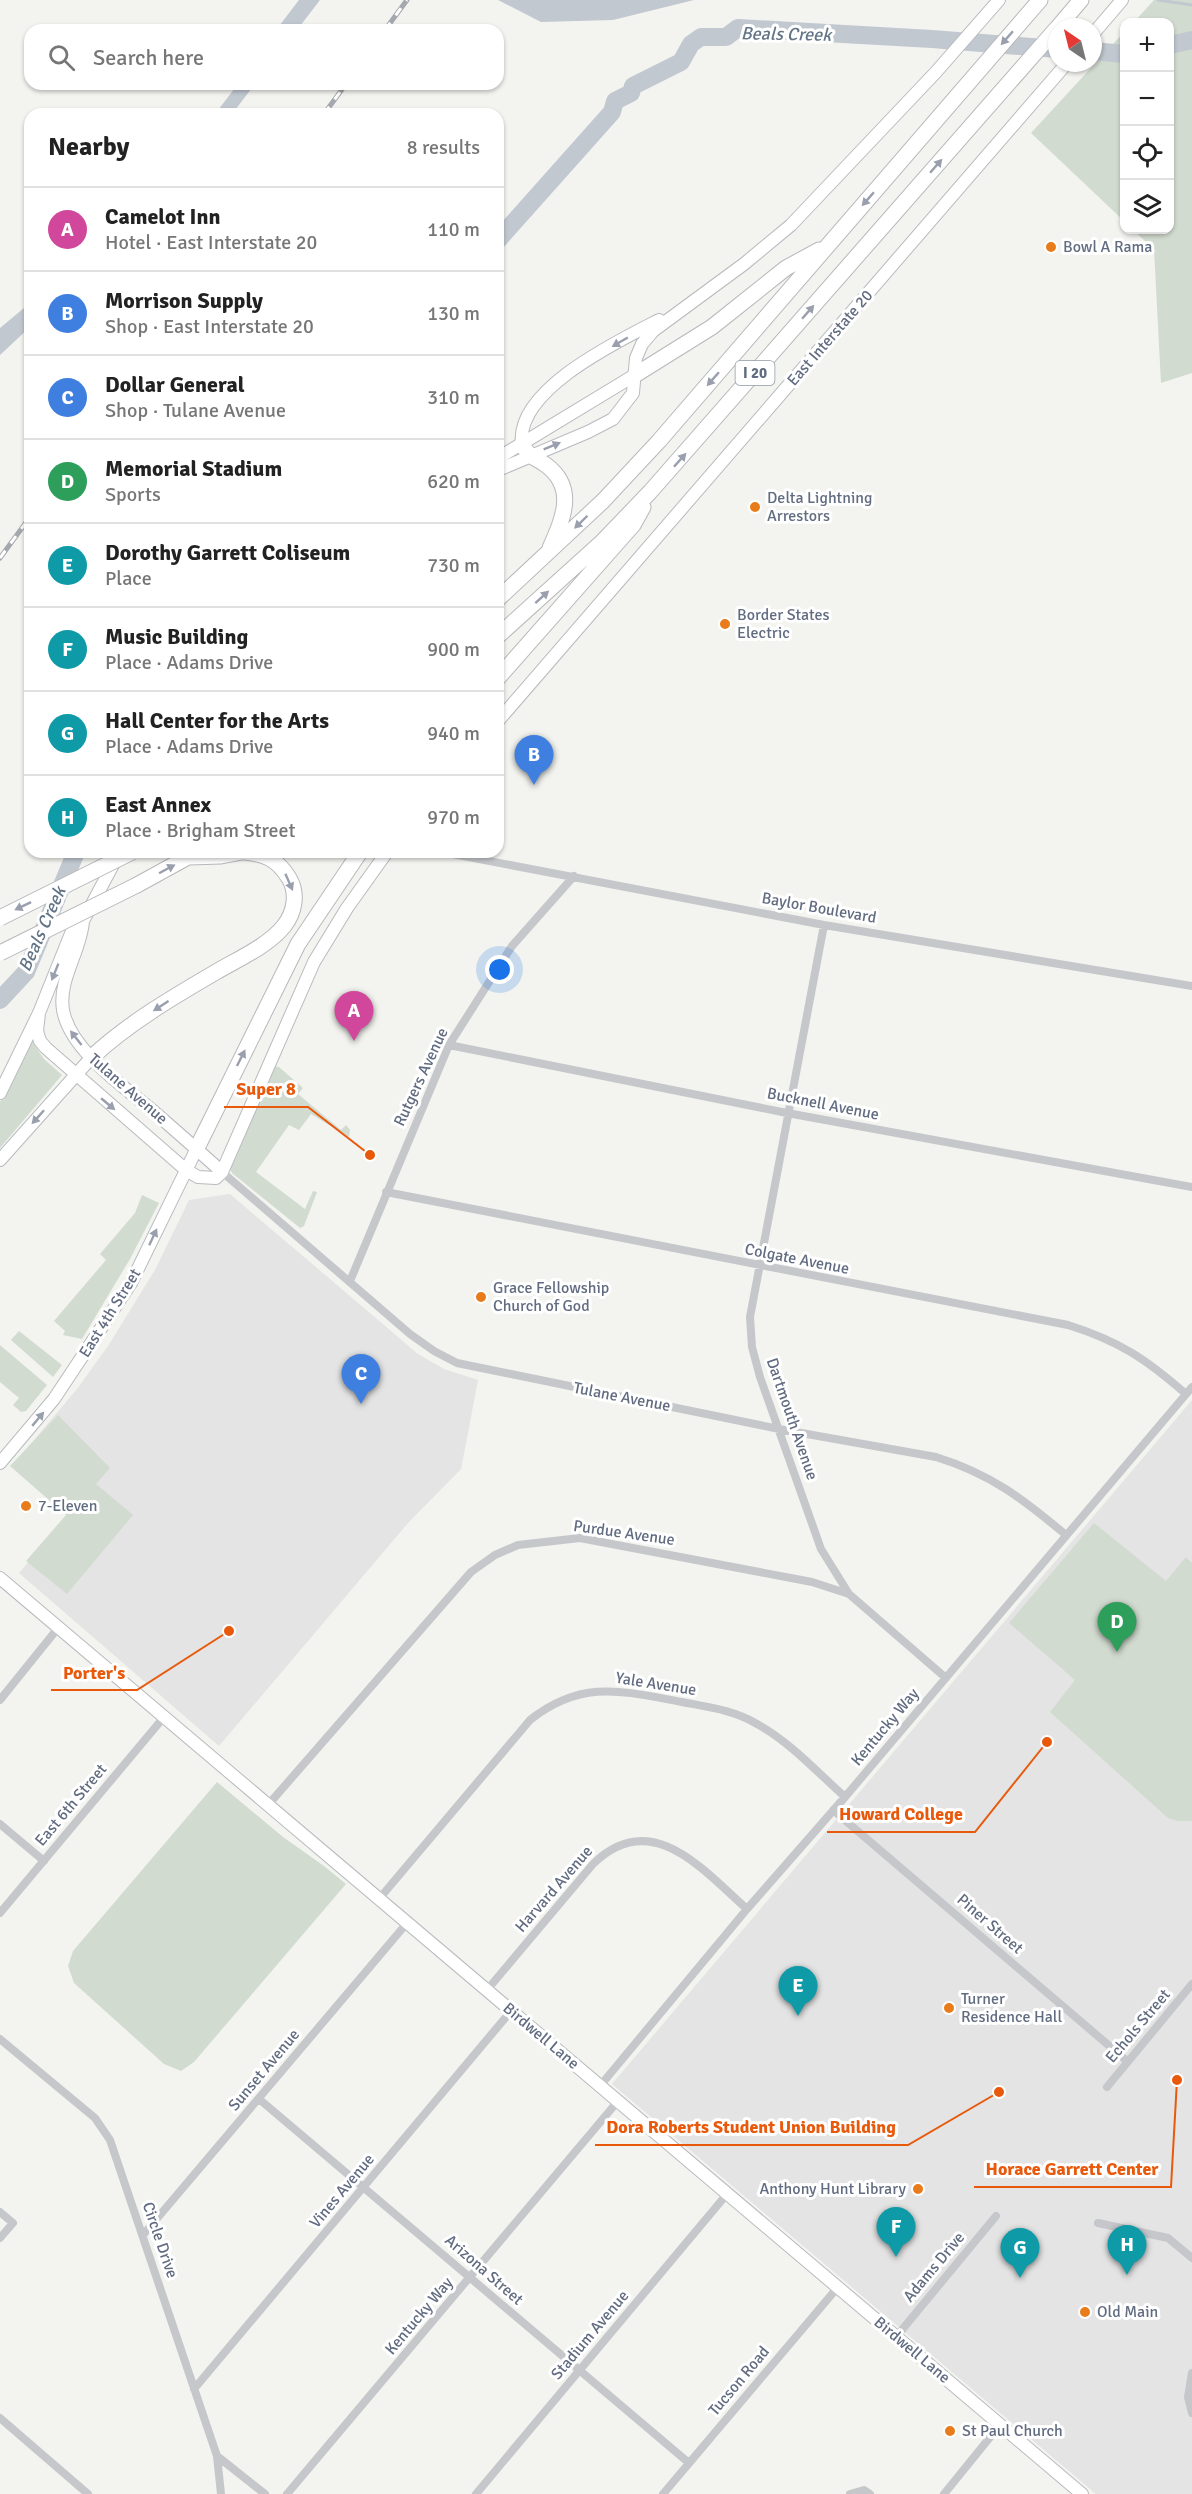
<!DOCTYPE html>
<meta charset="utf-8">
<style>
:root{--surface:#fff;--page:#f6f6f6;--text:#222;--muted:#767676;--line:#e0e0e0;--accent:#7c3aed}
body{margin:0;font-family:Signika,sans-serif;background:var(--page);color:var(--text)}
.controls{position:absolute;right:18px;top:18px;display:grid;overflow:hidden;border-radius:12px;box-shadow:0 2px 4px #0004}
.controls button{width:54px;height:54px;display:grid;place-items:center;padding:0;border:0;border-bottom:2px solid var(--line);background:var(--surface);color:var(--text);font:30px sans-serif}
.compass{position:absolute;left:1048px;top:18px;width:54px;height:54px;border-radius:50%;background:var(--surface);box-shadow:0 2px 4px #0004;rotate:325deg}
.you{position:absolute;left:500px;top:970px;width:21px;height:21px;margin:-15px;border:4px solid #fff;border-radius:50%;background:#1a73e8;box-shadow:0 0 0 9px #1a73e833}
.badge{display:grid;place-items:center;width:39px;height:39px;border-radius:50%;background:var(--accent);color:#fff;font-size:20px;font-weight:700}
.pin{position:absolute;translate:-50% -50px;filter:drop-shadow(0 2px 3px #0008)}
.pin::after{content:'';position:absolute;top:32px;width:21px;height:18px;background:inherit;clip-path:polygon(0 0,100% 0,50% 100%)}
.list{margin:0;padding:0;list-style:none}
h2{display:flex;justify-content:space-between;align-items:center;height:78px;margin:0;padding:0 24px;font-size:26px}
h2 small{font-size:20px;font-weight:400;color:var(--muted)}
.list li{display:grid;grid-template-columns:39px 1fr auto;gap:18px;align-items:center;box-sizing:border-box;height:84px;padding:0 24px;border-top:2px solid var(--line)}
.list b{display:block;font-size:22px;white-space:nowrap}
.list p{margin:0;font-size:20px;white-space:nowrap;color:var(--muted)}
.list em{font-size:20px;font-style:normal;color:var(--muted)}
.icon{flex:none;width:33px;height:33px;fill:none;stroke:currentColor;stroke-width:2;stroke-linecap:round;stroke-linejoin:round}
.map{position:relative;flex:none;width:1192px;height:2494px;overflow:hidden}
.search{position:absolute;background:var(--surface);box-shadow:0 2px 4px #0004;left:24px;top:24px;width:480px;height:66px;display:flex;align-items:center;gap:15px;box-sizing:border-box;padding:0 21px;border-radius:18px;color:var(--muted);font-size:22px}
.panel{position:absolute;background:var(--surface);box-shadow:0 2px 4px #0004;left:24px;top:108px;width:480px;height:750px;border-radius:18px}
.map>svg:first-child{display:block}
.built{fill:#e3e4e3}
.green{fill:#d2dbd0}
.water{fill:#c2c8d0}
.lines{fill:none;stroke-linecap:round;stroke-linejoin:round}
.stream{stroke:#c2c8d0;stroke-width:3}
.river{stroke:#c2c8d0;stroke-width:18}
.secondary-casing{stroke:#b7babf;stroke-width:14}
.motorway-casing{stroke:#b7b8bc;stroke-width:17}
.minor{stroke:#c5c7cb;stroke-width:8}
.secondary{stroke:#fff;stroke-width:12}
.motorway{stroke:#fff;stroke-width:15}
.rail-casing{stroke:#a5a8af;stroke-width:5}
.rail{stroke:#fff;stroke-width:3;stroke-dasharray:9;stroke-linecap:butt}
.motorway-bridge-casing{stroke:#b7b8bc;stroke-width:17;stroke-linecap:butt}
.motorway-bridge{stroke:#fff;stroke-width:15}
.oneway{fill:#999fad}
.poi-dot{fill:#e87c1b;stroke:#fff;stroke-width:2}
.labels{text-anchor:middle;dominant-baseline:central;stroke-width:6;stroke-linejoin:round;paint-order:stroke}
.shield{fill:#fff;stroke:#9198a7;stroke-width:1.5}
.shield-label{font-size:15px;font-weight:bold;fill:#626c81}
.poi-label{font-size:16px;fill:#626c81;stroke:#fff;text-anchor:start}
.street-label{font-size:16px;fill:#626c81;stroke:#fff}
.water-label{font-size:18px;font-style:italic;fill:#627486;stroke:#fff}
.leader{fill:none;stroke:#e8590c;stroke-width:2}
.callout-dot{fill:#e8590c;stroke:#fff;stroke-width:2}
.callout-label{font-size:18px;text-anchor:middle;font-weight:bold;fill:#e8590c;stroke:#fff;stroke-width:6;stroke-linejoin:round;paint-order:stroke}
</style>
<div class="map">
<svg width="1192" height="2494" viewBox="0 0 1192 2494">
<rect width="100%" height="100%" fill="#f3f4ef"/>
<path class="built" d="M 230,1194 L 418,1354 L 444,1369 L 478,1380 L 461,1469 L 408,1523 L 219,1746 L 19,1573 L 69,1515 L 12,1466 L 77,1389 L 108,1346 L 155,1270 L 189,1200 Z
M 1192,1400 L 1192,2494 L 1096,2494 L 612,2084 Z"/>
<path class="green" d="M 1154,0 L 1192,0 L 1192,373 L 1161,383 L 1154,249 L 1133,230 L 1170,230 L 1170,22 L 1134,22 Z
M 1124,32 L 1124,221 L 1031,133 Z
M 31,1040 L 44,1059 L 62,1075 L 0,1148 L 0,1102 Z
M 274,1066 L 279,1067 L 303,1088 L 298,1094 L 341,1130 L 346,1125 L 350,1130 L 349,1137 L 311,1114 L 299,1130 L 289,1125 L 256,1172 L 305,1209 L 313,1191 L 317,1192 L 304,1226 L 300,1228 L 232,1173 L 230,1169 Z
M 142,1195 L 159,1203 L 130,1259 L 82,1339 L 63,1335 L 65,1331 L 54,1321 L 106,1260 L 100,1254 L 135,1213 Z
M 19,1331 L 62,1365 L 53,1377 L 11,1340 Z
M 0,1345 L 47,1385 L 26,1411 L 21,1412 L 13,1405 L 19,1398 L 0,1382 Z
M 58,1415 L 110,1468 L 96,1484 L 133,1515 L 67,1594 L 26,1561 L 66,1515 L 10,1466 Z
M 1094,1523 L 1166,1581 L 1186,1557 L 1192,1563 L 1192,1821 L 1178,1821 L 1168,1818 L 1050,1712 L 1075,1680 L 1009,1623 Z
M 217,1782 L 283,1837 L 324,1866 L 346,1884 L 194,2062 L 181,2071 L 164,2064 L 74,1983 L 68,1966 L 73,1951 Z"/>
<path class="water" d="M 299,0 L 320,0 L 297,30 L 276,30 Z
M 498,0 L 694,0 L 613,20 L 541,22 Z
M 238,84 L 255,84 L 232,114 L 215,114 Z
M 30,303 L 30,327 L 0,355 L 0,328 Z"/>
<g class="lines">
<path class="stream" d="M 1158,0 L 1192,5"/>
<path class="river" d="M 1170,45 L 1192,40
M 1093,51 L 1124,54
M 498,240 L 612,112 L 615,101 L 631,93 L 633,86 L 681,62 L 691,44 L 701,37 L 726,37 L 738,28 L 932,39 L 1057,49
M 0,1000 L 26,972 L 76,852"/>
<defs>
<path id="secondary" d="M 1093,34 L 1122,0
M 522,444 C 515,390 618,341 659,320
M 498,458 L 635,375
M 498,470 L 588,432 L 613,419 L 633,393 L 636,358 L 642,344 L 653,331 L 744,264 L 791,225 L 936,72 L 999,0
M 498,721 L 1067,63
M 83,921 C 81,951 58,979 63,1010 C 70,1050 123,1086 153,1111 C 176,1131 199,1151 222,1172
M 39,1013 L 37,1031 L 40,1041 L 46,1048 L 186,1170 L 198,1177 L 216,1178 L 222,1172 L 314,962 L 347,908 L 387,852
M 0,1093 L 39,1013 L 72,931 L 83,921 L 116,859
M 0,1160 L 91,1058
M 0,1463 L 54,1399 L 131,1283 L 197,1148
M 0,1578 L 1082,2494"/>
<path id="motorway" d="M 1058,27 L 1081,0
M 635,375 L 712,327 L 786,268 L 819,250
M 522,444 C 530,459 534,456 546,465 C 577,488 563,519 550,548
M 498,599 L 603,501 L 659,441 L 1040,0
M 498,636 L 603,541 L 650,492 L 1057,28
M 498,678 L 633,525 L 643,507
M 189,857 L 221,856 L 242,852
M 137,885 L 197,852
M 91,1058 C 127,1024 173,997 216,972 C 238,959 268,946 284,926 C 295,912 298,893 289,878 C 277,859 266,854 244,852
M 197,1148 L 298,944 L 360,852"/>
</defs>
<use href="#secondary" class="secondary-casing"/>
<use href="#motorway" class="motorway-casing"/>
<path class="minor" d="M 442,852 L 824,925 L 1192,986
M 824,925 L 750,1317 L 752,1347 L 760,1377 L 821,1549 L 849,1594
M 449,1045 L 787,1113 L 1192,1187
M 222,1172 L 410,1334 L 434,1351 L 457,1363 L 779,1429 L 936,1457 C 991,1474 1023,1499 1066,1535
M 386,1192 L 1068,1325 C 1119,1341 1146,1359 1186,1394
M 350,1281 L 449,1045 L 512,946 L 574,876
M 0,1700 L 58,1628
M 268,1805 L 471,1572 L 495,1555 L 518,1545 L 580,1538 L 812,1582 L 849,1594 L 946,1678
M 833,1810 L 1127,2061
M 0,1824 L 44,1861
M 379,1899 L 530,1720 C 582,1679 622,1691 682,1702 C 708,1707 734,1710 757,1724 C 790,1742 817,1772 845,1797
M 0,1913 L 164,1717
M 487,1990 L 593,1864 C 651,1807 702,1869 747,1909
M 0,2039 L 95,2118 L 110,2140 L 217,2456 L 221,2494
M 600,2086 L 747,1909 L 845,1797 L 1192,1387
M 1107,2087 L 1192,1984
M 259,2099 L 689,2463
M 0,2212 L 13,2223 L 0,2238
M 1098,2223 L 1168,2238 L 1192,2258
M 143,2235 L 407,1923
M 896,2337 L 996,2216
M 1192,2373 L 1188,2397 L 1192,2413
M 194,2389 L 511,2011
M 0,2418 L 88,2494
M 217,2456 L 265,2494
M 287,2494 L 618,2101
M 476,2494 L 727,2194
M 663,2494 L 838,2287
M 850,2494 L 864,2490 L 870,2494
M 944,2494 L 1000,2425"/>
<use href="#secondary" class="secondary"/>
<use href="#motorway" class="motorway"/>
<defs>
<path id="rail" d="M 385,30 L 407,0
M 324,114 L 346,84
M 0,558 L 30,517"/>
</defs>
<use href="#rail" class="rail-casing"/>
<use href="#rail" class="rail"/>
<defs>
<path id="motorway-bridge" d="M 0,918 L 132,852
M 0,953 L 137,885"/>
</defs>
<use href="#motorway-bridge" class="motorway-bridge-casing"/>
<use href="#motorway-bridge" class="motorway-bridge"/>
</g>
<defs><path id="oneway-solid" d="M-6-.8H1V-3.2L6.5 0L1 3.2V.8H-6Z" transform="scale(1.5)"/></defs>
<g class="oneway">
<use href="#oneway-solid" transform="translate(1007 38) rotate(131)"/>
<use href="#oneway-solid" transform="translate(936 166) rotate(-49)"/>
<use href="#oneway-solid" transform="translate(868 199) rotate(131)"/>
<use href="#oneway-solid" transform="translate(808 312) rotate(-49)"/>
<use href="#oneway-solid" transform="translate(620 342) rotate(150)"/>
<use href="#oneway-solid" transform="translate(713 379) rotate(131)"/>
<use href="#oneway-solid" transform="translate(552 446) rotate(-22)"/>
<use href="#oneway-solid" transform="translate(680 460) rotate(-48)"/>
<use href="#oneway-solid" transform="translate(581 522) rotate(136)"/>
<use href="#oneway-solid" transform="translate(542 597) rotate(-42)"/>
<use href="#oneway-solid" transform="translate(167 869) rotate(-28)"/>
<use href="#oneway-solid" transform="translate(289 882) rotate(66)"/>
<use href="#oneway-solid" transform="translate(23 906) rotate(154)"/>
<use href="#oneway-solid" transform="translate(55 972) rotate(112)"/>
<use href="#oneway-solid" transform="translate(161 1006) rotate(147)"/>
<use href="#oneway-solid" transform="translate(76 1038) rotate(-128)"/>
<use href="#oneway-solid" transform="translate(241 1058) rotate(-63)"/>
<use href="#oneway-solid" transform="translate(108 1104) rotate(40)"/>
<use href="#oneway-solid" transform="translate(38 1117) rotate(132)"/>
<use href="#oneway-solid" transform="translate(153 1237) rotate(-65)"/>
<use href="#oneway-solid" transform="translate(38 1419) rotate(-50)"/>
</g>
<g class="poi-dot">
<circle cx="1051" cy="247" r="6"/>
<circle cx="755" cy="507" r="6"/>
<circle cx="725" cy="624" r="6"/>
<circle cx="481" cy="1297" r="6"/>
<circle cx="26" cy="1506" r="6"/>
<circle cx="949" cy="2008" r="6"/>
<circle cx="918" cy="2189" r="6"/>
<circle cx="1085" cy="2312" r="6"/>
<circle cx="950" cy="2431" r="6"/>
</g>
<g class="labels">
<rect class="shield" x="735.5" y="361" width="39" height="24" rx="4.5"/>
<g class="shield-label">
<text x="755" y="373">I 20</text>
</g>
<g class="poi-label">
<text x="1063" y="247">Bowl A Rama</text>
<text x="767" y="498">Delta Lightning<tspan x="767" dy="18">Arrestors</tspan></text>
<text x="737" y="615">Border States<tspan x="737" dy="18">Electric</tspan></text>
<text x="493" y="1288">Grace Fellowship<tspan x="493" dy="18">Church of God</tspan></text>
<text x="38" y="1506">7-Eleven</text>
<text x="961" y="1999">Turner<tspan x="961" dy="18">Residence Hall</tspan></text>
<text x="906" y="2189" text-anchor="end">Anthony Hunt Library</text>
<text x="1097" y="2312">Old Main</text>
<text x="962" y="2431">St Paul Church</text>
</g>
<g class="street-label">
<text transform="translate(830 338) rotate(-49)">East Interstate 20</text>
<text transform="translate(819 908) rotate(10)">Baylor Boulevard</text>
<text transform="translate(421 1077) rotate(-65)">Rutgers Avenue</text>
<text transform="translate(128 1089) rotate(41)">Tulane Avenue</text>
<text transform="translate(823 1104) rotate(11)">Bucknell Avenue</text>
<text transform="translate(797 1259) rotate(11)">Colgate Avenue</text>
<text transform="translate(110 1313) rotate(-58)">East 4th Street</text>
<text transform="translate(622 1397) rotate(11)">Tulane Avenue</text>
<text transform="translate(792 1419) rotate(71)">Dartmouth Avenue</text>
<text transform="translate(624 1533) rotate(8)">Purdue Avenue</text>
<text transform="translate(656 1684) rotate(9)">Yale Avenue</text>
<text transform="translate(885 1727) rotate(-50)">Kentucky Way</text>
<text transform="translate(71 1805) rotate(-50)">East 6th Street</text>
<text transform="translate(554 1889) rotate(-49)">Harvard Avenue</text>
<text transform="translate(990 1924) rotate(41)">Piner Street</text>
<text transform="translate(1138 2026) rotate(-50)">Echols Street</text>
<text transform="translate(541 2036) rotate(40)">Birdwell Lane</text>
<text transform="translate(264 2070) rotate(-50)">Sunset Avenue</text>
<text transform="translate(342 2191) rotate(-50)">Vines Avenue</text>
<text transform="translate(160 2240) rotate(71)">Circle Drive</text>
<text transform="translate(934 2267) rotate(-50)">Adams Drive</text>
<text transform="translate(484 2270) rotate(41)">Arizona Street</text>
<text transform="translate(419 2316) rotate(-50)">Kentucky Way</text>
<text transform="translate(590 2335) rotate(-50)">Stadium Avenue</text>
<text transform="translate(912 2350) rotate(40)">Birdwell Lane</text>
<text transform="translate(739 2381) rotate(-50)">Tucson Road</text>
</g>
<g class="water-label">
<text transform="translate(786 34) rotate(1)">Beals Creek</text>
<text transform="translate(42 929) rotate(-66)">Beals Creek</text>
</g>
</g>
<path class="leader" d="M370 1155L308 1107H224M229 1631L137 1690H51M1047 1742L975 1832H827M999 2092L908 2145H595M1177 2080L1171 2187H974"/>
<g class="callout-dot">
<circle cx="370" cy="1155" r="6"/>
<circle cx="229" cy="1631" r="6"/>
<circle cx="1047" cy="1742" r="6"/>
<circle cx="999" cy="2092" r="6"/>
<circle cx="1177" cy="2080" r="6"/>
</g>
<g class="callout-label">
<text x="266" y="1095">Super 8</text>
<text x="94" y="1679">Porter's</text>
<text x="901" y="1820">Howard College</text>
<text x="751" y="2133">Dora Roberts Student Union Building</text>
<text x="1072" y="2175">Horace Garrett Center</text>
</g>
</svg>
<div class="controls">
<button>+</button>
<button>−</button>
<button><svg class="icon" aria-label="locate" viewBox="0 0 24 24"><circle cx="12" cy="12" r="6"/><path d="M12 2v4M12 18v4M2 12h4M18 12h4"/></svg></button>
<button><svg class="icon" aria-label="layers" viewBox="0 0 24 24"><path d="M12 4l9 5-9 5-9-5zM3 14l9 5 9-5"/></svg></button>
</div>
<svg class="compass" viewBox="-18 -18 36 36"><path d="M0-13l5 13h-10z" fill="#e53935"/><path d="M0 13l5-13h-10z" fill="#767676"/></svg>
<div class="you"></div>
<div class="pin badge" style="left:354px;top:1041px;background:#d1479c">A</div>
<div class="pin badge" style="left:534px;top:785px;background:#3f7fe0">B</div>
<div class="pin badge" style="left:361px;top:1404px;background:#3f7fe0">C</div>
<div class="pin badge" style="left:1117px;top:1652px;background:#2e9e5b">D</div>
<div class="pin badge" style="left:798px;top:2016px;background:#0f9aa8">E</div>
<div class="pin badge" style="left:896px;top:2257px;background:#0f9aa8">F</div>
<div class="pin badge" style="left:1020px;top:2278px;background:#0f9aa8">G</div>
<div class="pin badge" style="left:1127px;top:2275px;background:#0f9aa8">H</div>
<div class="search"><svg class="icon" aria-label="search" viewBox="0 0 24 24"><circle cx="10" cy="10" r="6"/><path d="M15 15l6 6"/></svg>Search here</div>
<section class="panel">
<h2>Nearby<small>8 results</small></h2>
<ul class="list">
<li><span class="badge" style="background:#d1479c">A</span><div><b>Camelot Inn</b><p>Hotel · East Interstate 20</p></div><em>110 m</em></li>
<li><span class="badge" style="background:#3f7fe0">B</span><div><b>Morrison Supply</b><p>Shop · East Interstate 20</p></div><em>130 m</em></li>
<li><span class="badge" style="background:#3f7fe0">C</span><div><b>Dollar General</b><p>Shop · Tulane Avenue</p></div><em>310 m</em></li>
<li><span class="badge" style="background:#2e9e5b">D</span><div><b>Memorial Stadium</b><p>Sports</p></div><em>620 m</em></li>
<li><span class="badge" style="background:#0f9aa8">E</span><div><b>Dorothy Garrett Coliseum</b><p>Place</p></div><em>730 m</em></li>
<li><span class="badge" style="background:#0f9aa8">F</span><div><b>Music Building</b><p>Place · Adams Drive</p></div><em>900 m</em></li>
<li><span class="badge" style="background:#0f9aa8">G</span><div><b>Hall Center for the Arts</b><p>Place · Adams Drive</p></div><em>940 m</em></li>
<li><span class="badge" style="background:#0f9aa8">H</span><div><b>East Annex</b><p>Place · Brigham Street</p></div><em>970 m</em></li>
</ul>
</section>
</div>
